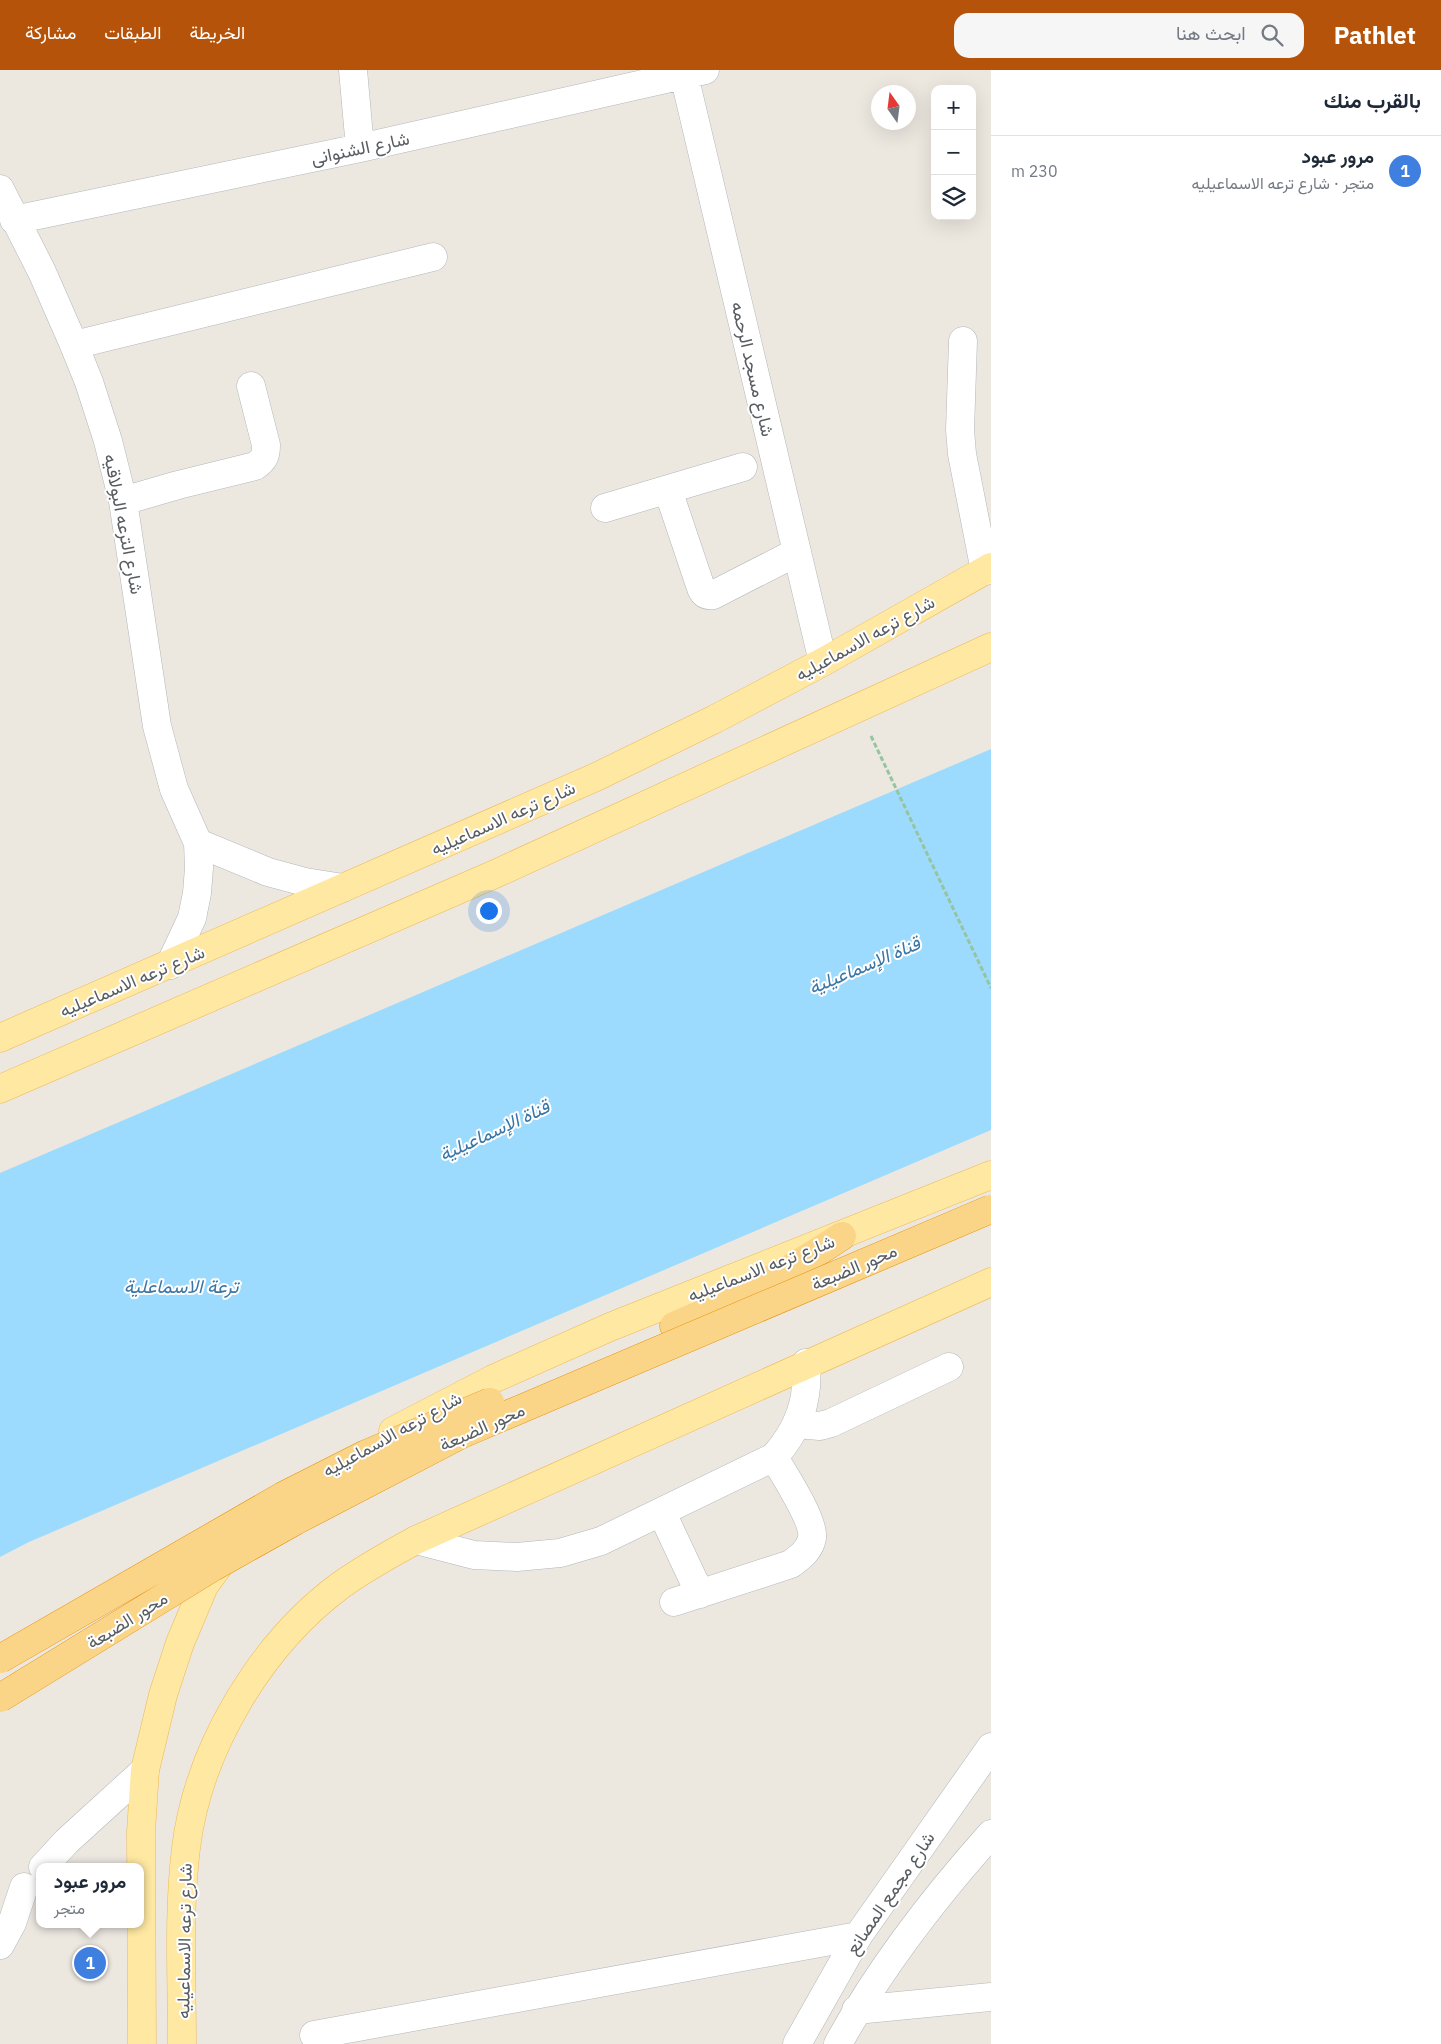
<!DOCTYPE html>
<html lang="ar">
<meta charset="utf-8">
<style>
:root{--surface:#fff;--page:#f6f6f7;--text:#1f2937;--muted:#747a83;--line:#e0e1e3;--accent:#b45309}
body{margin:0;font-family:"IBM Plex Sans",Vazirmatn,sans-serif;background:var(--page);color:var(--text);direction:rtl}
.controls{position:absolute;right:15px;top:15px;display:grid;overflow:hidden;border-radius:10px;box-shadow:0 5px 20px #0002}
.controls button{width:45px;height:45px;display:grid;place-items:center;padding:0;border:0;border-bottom:1px solid var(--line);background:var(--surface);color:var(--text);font:25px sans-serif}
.compass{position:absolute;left:871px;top:15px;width:45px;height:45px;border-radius:50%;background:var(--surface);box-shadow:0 5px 20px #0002;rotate:346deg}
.you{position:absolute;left:488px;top:840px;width:18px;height:18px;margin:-12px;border:4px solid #fff;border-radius:50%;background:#1a73e8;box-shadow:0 0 0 8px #1a73e833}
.badge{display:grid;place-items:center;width:32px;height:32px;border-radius:50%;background:var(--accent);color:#fff;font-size:16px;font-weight:700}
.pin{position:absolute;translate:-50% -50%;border:2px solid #fff;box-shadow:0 1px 5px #0006}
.popup{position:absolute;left:36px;top:1793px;width:108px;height:65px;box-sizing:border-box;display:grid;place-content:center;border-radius:10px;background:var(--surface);filter:drop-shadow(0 1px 4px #0005);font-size:16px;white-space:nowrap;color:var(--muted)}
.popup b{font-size:19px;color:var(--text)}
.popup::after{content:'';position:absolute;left:50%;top:100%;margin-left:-10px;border:10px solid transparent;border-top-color:var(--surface)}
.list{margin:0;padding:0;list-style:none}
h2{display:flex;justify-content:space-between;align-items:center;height:65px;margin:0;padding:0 20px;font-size:21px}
h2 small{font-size:16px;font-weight:400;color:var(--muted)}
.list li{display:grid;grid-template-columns:32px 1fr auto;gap:15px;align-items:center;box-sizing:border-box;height:70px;padding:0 20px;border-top:1px solid var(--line)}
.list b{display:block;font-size:19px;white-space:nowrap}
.list p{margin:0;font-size:16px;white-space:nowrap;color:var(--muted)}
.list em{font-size:16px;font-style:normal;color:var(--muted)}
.icon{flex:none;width:28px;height:28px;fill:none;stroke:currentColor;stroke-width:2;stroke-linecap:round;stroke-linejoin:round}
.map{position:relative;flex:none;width:991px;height:1974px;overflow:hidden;direction:ltr}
header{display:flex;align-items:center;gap:30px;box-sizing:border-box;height:70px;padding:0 25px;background:var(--accent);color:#fff}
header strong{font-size:24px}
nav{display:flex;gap:28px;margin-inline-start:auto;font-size:18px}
.search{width:350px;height:45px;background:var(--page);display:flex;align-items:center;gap:12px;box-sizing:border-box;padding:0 18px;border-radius:15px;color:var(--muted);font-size:19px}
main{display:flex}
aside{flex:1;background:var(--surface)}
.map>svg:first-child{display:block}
.water{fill:#9ddbfe}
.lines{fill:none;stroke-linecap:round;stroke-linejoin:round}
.minor-casing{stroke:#b3b6bb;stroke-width:29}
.major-casing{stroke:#efb855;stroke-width:29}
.highway-casing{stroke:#e88f03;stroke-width:29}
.path{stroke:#95c49f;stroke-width:3;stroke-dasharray:5 2.5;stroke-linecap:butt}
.minor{stroke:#fff;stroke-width:28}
.major{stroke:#fee8a2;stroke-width:28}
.highway{stroke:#fbd587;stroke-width:28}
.highway-bridge-casing{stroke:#e88f03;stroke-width:29;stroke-linecap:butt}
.highway-bridge{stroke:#fbd587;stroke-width:28}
.labels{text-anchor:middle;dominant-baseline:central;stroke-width:4;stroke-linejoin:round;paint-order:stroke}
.street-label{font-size:18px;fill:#585d61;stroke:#fff}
.water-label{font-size:19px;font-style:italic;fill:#3a76a6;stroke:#fff}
</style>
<header>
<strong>Pathlet</strong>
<div class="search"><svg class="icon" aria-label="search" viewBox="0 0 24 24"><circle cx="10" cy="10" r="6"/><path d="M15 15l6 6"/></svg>ابحث هنا</div>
<nav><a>الخريطة</a><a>الطبقات</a><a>مشاركة</a></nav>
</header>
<main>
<aside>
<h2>بالقرب منك<small></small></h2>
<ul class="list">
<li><span class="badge" style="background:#3f7fe0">1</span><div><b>مرور عبود</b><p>متجر · شارع ترعه الاسماعيليه</p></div><em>230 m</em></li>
</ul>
</aside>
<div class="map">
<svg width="991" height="1974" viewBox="0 0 991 1974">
<rect width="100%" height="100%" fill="#ece8e0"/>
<path class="water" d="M 991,679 L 991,1060 L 29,1472 L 0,1487 L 0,1103 Z"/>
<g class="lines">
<defs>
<path id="minor" d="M 353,0 L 360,78
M 684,5 L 823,592
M 0,119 L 42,202 L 74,275 L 89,312 L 108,371 L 123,431 L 157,656 L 174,719 L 198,773 L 199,798 L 197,823 L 192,848 L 170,895
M 14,150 L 360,78 L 705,0
M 963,271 L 960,360 L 962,384 L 985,501
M 74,275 L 433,187
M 668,420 L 700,515 C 702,522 705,526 713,525 L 797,482
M 123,431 L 178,415 L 255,396 C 264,390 266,386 266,375 L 251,316
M 605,438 L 743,397
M 198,773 L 268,802 L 305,812 L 343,818
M 797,1354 L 820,1356 L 831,1353 L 949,1297
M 662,1443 L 700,1524
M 416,1470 L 474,1485 L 517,1487 L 560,1483 L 601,1471 L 774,1387 C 799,1359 809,1330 806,1293
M 674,1532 L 791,1494 C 800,1487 810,1480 812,1468 C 815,1451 783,1403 774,1387
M 43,1797 L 67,1771 L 145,1700
M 0,1875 L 12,1853 L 24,1817
M 856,1940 L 991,1927
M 314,1965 L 858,1866
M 797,1974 L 858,1866 L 991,1677
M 838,1974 C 880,1897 933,1829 991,1764"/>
<path id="major" d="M 0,968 L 596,707 L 715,649 L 823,592 L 991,497
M 0,1019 L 495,804 L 991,577
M 393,1361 L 493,1309 L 610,1257 L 991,1105
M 142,1974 L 141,1762 L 145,1700 L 163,1625 L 180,1573 L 204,1516 L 223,1490
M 182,1974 C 182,1909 178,1843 186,1778 C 198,1679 261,1574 341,1515 C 365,1498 390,1484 416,1470 L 991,1212"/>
<path id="highway" d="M 674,1256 C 734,1231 788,1202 842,1166"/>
</defs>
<use href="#minor" class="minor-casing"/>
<use href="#major" class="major-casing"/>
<use href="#highway" class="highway-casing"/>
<path class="path" d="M 871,666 L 991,918"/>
<use href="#minor" class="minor"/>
<use href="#major" class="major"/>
<use href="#highway" class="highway"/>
<defs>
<path id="highway-bridge" d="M 0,1589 L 283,1426 L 366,1384 L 490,1332
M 0,1628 L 213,1497 L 295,1451 L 462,1364 L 991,1139"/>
</defs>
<use href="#highway-bridge" class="highway-bridge-casing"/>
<use href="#highway-bridge" class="highway-bridge"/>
</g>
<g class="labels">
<g class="street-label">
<text transform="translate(360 78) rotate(-12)">شارع الشنوانى</text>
<text transform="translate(753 299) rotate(77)">شارع مسجد الرحمه</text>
<text transform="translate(124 454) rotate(79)">شارع الترعه البولاقيه</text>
<text transform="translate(865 568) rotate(-29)">شارع ترعه الاسماعيليه</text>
<text transform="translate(503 748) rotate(-24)">شارع ترعه الاسماعيليه</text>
<text transform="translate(132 911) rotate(-23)">شارع ترعه الاسماعيليه</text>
<text transform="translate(854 1197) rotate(-23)">محور الضبعة</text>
<text transform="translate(761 1198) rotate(-21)">شارع ترعه الاسماعيليه</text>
<text transform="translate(482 1357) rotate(-24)">محور الضبعة</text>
<text transform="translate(392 1364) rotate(-29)">شارع ترعه الاسماعيليه</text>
<text transform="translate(127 1550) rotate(-32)">محور الضبعة</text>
<text transform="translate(890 1823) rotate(-56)">شارع مجمع المصانع</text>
<text transform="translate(184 1871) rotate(-89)">شارع ترعه الاسماعيليه</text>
</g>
<g class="water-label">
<text transform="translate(864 895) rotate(-23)">قناة الإسماعيلية</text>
<text transform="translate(494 1060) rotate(-25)">قناة الإسماعيلية</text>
<text x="181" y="1216">ترعة الاسماعلية</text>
</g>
</g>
</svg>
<div class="controls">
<button>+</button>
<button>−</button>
<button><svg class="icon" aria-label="layers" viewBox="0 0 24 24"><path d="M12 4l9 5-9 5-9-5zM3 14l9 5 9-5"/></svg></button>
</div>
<svg class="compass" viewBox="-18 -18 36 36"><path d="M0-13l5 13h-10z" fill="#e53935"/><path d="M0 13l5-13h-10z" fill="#747a83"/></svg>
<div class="you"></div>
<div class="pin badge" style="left:90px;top:1893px;background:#3f7fe0">1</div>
<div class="popup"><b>مرور عبود</b>متجر</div>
</div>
</main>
